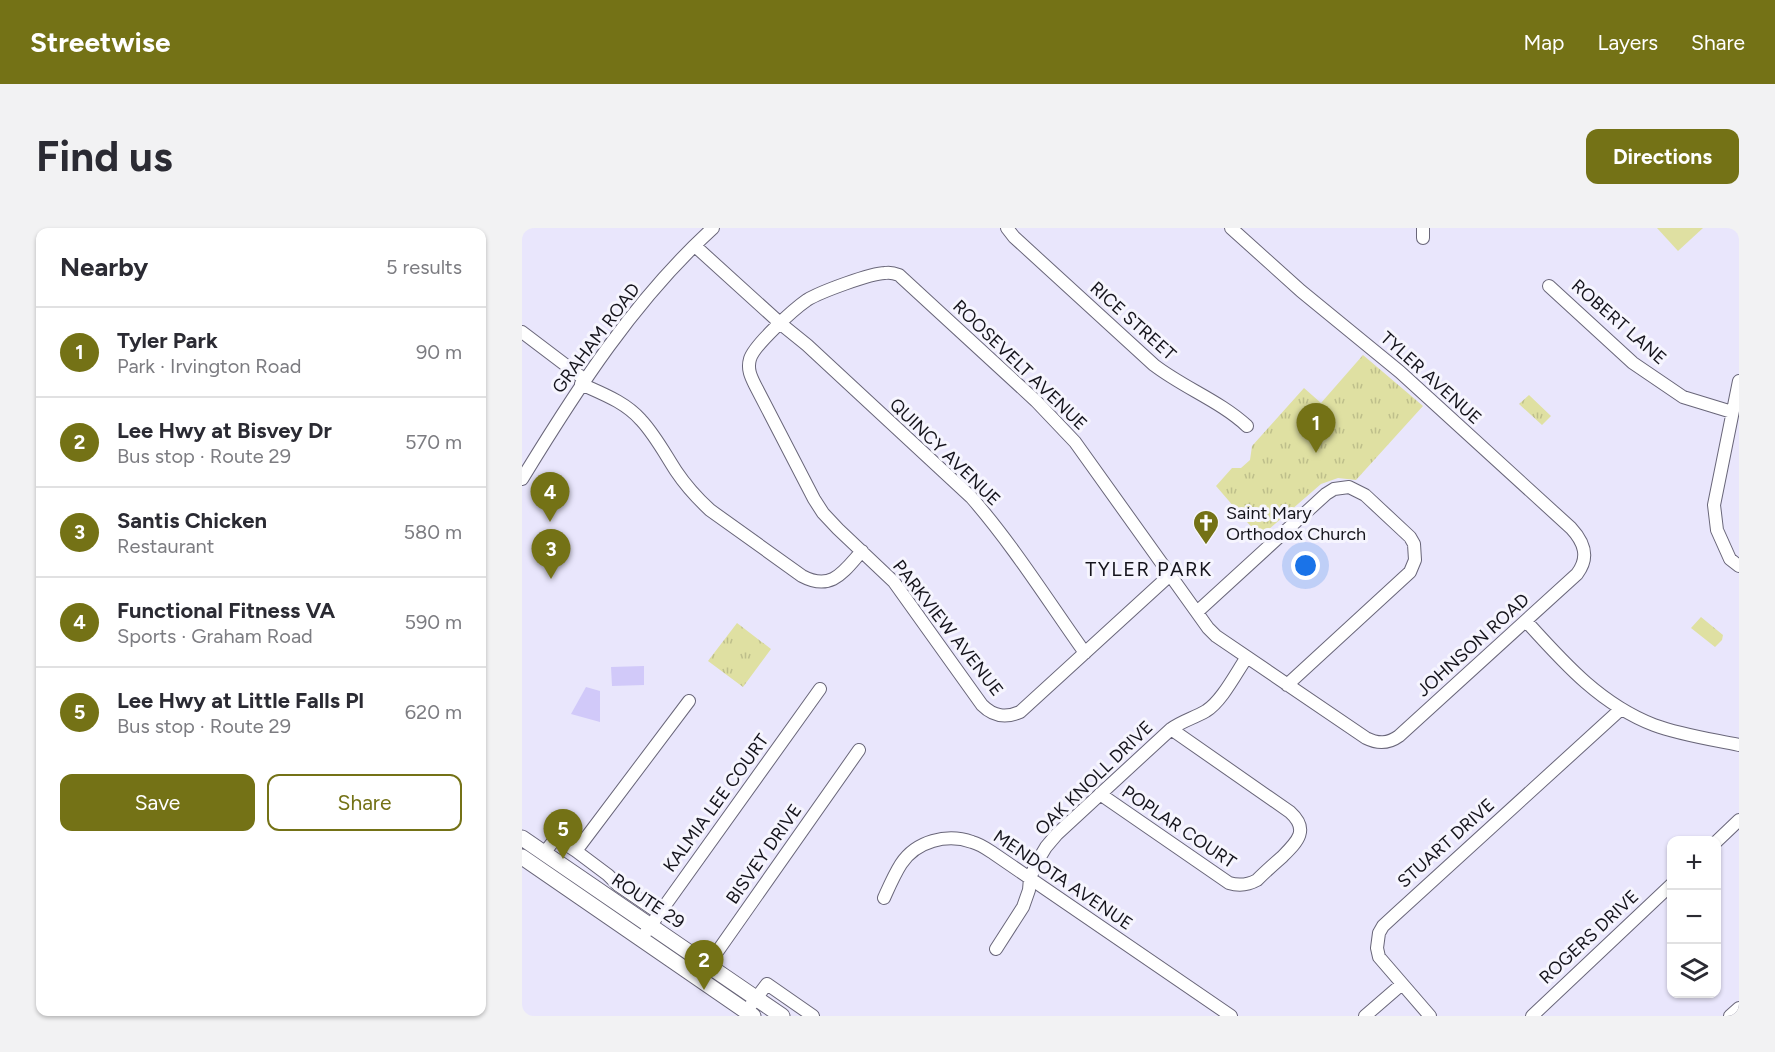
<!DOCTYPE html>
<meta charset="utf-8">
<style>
:root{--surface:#fff;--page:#f2f2f3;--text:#2b2b33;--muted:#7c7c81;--line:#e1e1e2;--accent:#747216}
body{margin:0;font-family:Figtree,sans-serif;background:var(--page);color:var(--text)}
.controls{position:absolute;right:18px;bottom:18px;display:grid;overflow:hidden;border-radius:12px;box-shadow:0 2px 4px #0004}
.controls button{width:54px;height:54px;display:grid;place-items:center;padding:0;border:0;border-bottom:2px solid var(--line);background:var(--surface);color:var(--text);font:30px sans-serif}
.you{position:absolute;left:784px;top:338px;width:21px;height:21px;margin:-15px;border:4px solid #fff;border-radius:50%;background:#1a73e8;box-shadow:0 0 0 9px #1a73e833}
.badge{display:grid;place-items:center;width:39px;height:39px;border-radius:50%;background:var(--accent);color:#fff;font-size:20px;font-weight:700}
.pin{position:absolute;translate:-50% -50px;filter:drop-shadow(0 2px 3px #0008)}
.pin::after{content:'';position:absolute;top:32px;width:21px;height:18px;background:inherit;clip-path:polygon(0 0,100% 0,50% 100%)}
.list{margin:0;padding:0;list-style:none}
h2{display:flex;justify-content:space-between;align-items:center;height:78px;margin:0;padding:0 24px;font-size:26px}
h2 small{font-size:20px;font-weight:400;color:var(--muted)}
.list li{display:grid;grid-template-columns:39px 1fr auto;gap:18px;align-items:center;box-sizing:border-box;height:90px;padding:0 24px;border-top:2px solid var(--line)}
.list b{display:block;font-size:22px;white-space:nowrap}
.list p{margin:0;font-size:20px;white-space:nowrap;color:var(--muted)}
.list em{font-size:20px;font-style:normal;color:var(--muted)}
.actions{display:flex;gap:12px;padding:18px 24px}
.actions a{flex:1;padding:14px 0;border:2px solid var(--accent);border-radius:12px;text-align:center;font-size:21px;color:var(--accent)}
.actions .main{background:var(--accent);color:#fff}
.icon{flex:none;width:33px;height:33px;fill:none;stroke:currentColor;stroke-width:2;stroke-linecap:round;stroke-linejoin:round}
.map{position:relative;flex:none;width:1217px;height:788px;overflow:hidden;border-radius:12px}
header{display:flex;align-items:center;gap:36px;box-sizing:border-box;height:84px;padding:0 30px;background:var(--accent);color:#fff}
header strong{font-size:28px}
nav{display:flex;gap:33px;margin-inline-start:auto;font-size:21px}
.intro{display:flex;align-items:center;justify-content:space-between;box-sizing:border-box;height:144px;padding:0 36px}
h1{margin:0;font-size:42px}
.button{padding:15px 27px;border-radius:12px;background:var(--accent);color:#fff;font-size:21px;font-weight:700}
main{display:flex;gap:36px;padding:0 36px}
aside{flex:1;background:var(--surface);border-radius:12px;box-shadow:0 2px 4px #0004}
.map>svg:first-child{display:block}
.grass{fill:#dfe0a2}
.park{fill:url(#park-tufts)}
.water{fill:#d1c9f9}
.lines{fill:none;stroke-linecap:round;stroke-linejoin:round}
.minor-casing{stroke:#696679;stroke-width:14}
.major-casing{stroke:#696679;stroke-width:17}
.minor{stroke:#fff;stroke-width:12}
.major{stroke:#fff;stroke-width:15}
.labels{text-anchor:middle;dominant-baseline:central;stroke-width:6;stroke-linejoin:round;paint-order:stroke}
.street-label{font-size:18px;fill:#15141c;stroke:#f6f5fe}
.poi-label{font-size:18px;fill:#15141c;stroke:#f6f5fe;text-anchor:start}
.neighbourhood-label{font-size:20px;letter-spacing:1.5px;fill:#15141c;stroke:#f6f5fe}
</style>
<header>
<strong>Streetwise</strong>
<nav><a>Map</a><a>Layers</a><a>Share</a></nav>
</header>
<div class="intro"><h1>Find us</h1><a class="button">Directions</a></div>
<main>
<aside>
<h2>Nearby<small>5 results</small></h2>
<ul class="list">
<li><span class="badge">1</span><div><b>Tyler Park</b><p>Park · Irvington Road</p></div><em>90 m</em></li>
<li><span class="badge">2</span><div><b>Lee Hwy at Bisvey Dr</b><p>Bus stop · Route 29</p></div><em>570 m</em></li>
<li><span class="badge">3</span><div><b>Santis Chicken</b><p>Restaurant</p></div><em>580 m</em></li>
<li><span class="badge">4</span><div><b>Functional Fitness VA</b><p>Sports · Graham Road</p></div><em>590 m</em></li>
<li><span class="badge">5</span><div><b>Lee Hwy at Little Falls Pl</b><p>Bus stop · Route 29</p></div><em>620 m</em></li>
</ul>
<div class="actions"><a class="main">Save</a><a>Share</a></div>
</aside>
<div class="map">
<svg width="1217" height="788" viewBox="0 0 1217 788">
<defs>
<pattern id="park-tufts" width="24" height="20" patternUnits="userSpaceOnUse" patternTransform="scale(1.5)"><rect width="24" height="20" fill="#dfe0a2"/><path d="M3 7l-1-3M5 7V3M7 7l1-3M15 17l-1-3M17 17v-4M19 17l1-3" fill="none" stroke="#bebf8b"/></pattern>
</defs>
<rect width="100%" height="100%" fill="#e9e6fc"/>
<path class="grass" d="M 1135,0 L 1181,0 L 1156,23 Z"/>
<path class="park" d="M 841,127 L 901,178 L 834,252 L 816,250 L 799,256 L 738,309 L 694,258 L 710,240 L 719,240 L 728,232 L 730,218 L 782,160 L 799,175 Z
M 1007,167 L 1029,188 L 1020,197 L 997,176 Z
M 1179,389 L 1201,407 L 1200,412 L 1193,419 L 1169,400 Z
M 215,395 L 249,421 L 221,459 L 186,433 Z"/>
<path class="water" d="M 122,438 L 122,457 L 90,458 L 89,439 Z
M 64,459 L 78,463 L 78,494 L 49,486 Z"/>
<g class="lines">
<defs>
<path id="minor" d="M 485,0 L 492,9 L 632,137 C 662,160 698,173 725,198
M 901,0 L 901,10
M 173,18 L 259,96 L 285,117 L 449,269 C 491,317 526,373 563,425
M 1027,58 L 1111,135 L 1161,169 L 1210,184
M 0,104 L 62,151
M 1217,153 L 1192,277 L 1195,302 L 1208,331 L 1217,338
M 59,156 C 81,166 103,174 119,192 C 133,207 143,226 154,243 C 164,258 175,270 188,282 L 280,348 C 310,364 322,343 340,323
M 0,251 C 55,161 112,72 191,0
M 648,347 L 498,484 C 484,490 472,489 460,477 L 372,354 L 316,301 L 301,285 L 292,271 L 233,157 C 229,149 225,141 228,131 C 232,117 272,81 285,72 C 298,64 349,45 363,45 C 368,44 372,45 377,47 L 514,173 L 553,214 L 686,400 L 694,408 L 844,510 C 856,516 866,516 877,508 L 1055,346 C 1068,329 1062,314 1049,300 L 878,144 L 779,63 L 709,0
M 675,384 L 804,266 L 812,261 L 827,259 L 843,267 L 888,309 L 892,316 L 893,332 L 888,344 L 765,457
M 1004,393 C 1042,435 1078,476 1132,497 C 1159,507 1188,511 1217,517
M 578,566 L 707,655 C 717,658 726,657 735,652 C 743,644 752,636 760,629 C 775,614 788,602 768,584 L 649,501
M 1194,614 L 1217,592
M 54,623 L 86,647 L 96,657 L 137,685
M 22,625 L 34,610 L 54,623 L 167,473
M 362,670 C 367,659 372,647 379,636 C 394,613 425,605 450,614 C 458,616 465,621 471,625 L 709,788
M 124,704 L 298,461
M 474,721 L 501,679 L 507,662 L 508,650 L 515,634 L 524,619 L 535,606 L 649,501 C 660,493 672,490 684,483 C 700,473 714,445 725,429
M 181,744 L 337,522
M 229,777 L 245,756 L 291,788
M 843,788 L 880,756
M 908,788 L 857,729 L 855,720 L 857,705 L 861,698 L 874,686 L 1099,481
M 1010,788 L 1150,656
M 1208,788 L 1217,780"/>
<path id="major" d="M 0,610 L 260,788
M 0,629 L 231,788"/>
</defs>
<use href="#minor" class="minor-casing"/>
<use href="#major" class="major-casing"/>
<use href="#minor" class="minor"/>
<use href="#major" class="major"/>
</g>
<defs>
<symbol id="church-pin" viewBox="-11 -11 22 30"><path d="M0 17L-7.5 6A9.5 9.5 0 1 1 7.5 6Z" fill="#747216" stroke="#f6f5fe"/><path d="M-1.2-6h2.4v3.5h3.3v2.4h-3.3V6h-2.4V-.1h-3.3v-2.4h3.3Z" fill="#fff"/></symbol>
</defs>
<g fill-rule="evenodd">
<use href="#church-pin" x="669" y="280" width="30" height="40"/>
</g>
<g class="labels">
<g class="street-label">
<text transform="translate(611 93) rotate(42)">RICE STREET</text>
<text transform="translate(1097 94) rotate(41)">ROBERT LANE</text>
<text transform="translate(74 110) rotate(-53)">GRAHAM ROAD</text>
<text transform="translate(498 137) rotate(44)">ROOSEVELT AVENUE</text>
<text transform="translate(909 150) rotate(42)">TYLER AVENUE</text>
<text transform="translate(423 224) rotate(44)">QUINCY AVENUE</text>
<text transform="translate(426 400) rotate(52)">PARKVIEW AVENUE</text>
<text transform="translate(951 417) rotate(-42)">JOHNSON ROAD</text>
<text transform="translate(572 550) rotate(-44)">OAK KNOLL DRIVE</text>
<text transform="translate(194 575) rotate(-54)">KALMIA LEE COURT</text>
<text transform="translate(657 599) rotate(34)">POPLAR COURT</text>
<text transform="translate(924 615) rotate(-42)">STUART DRIVE</text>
<text transform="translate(242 626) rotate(-55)">BISVEY DRIVE</text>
<text transform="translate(541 652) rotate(34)">MENDOTA AVENUE</text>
<text transform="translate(126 673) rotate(34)">ROUTE 29</text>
<text transform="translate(1067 709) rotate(-43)">ROGERS DRIVE</text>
</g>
<g class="poi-label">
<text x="704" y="285">Saint Mary<tspan x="704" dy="21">Orthodox Church</tspan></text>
</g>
<g class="neighbourhood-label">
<text x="627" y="341">TYLER PARK</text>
</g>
</g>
</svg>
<div class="controls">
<button>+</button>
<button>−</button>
<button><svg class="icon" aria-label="layers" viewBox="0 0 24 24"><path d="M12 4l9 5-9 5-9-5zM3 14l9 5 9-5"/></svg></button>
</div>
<div class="you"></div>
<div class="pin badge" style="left:794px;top:225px">1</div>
<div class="pin badge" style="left:182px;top:762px">2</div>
<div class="pin badge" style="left:29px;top:351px">3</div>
<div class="pin badge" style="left:28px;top:294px">4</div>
<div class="pin badge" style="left:41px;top:631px">5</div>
</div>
</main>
